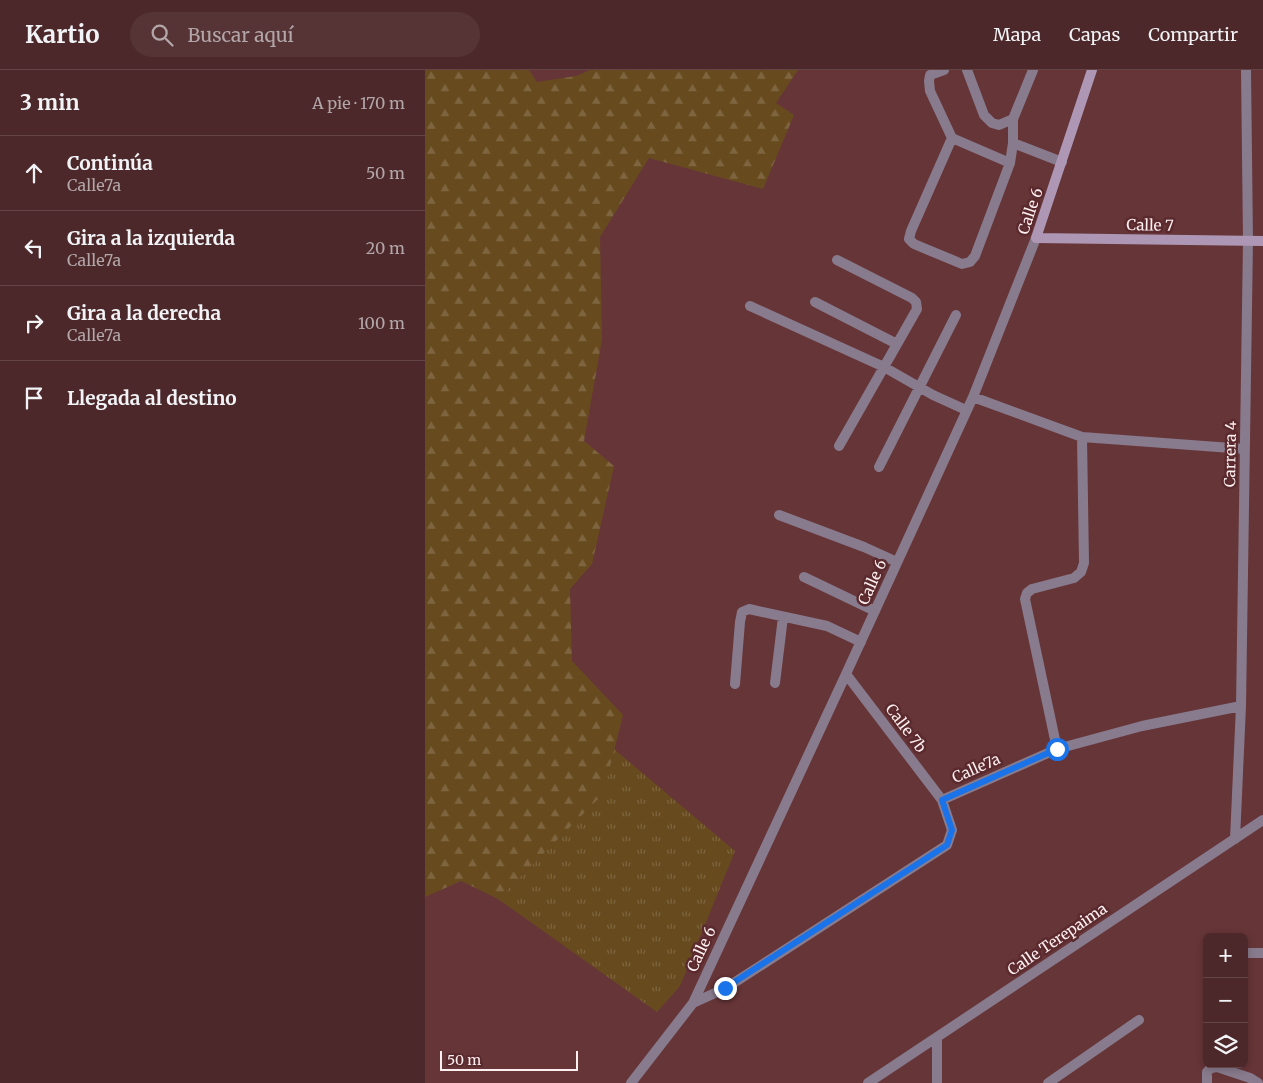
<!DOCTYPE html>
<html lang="es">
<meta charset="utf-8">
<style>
:root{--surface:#4c282a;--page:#563436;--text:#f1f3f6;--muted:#b2a6a8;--line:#634447}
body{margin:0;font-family:Merriweather,serif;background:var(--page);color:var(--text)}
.controls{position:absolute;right:15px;bottom:15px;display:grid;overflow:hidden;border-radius:8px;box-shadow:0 2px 8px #0003}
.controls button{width:45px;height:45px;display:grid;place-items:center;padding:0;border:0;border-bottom:1px solid var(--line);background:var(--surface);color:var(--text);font:25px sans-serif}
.scale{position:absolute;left:15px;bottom:12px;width:138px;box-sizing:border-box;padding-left:5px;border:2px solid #fdeff0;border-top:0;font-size:14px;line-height:18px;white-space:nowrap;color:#fdeff0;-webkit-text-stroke:4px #5b2a2e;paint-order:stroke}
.stop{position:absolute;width:15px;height:15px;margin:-11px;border:4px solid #1a73e8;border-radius:50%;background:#fff}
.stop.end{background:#1a73e8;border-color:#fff;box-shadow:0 1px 5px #0008}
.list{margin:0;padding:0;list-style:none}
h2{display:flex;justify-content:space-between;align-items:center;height:65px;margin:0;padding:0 20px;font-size:21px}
h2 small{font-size:16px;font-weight:400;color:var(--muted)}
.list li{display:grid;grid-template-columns:32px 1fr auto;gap:15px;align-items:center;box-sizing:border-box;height:75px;padding:0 20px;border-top:1px solid var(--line)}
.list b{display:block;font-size:19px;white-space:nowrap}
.list p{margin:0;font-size:16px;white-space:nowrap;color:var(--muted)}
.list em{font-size:16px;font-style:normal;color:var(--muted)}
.icon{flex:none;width:28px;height:28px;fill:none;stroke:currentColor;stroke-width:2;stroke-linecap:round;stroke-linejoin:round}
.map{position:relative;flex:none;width:838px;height:1013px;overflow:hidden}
header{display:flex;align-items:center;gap:30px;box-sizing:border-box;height:70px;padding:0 25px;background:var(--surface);border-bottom:1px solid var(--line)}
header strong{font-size:24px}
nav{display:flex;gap:28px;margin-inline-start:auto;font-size:18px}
.search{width:350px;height:45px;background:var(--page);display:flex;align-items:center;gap:12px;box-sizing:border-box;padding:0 18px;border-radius:28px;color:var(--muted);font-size:19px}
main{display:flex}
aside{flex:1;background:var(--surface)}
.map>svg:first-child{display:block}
.grass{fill:url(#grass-tufts)}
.forest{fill:url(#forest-firs)}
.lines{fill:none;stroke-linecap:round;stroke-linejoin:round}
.street{stroke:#887b8d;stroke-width:10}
.secondary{stroke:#ad97b5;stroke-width:10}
.route{stroke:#1a73e8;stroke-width:6}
.labels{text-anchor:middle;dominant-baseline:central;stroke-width:5;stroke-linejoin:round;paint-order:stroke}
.street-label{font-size:15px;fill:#fdeff0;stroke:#5b2a2e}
</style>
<header>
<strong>Kartio</strong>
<div class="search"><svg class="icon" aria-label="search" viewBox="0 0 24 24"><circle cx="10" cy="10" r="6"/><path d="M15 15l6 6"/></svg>Buscar aquí</div>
<nav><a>Mapa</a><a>Capas</a><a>Compartir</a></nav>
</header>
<main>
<aside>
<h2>3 min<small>A pie · 170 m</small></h2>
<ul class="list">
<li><svg class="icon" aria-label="ahead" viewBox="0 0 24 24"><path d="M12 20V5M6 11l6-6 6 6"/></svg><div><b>Continúa</b><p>Calle7a</p></div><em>50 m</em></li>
<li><svg class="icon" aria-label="left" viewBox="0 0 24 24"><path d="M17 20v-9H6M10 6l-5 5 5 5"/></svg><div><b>Gira a la izquierda</b><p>Calle7a</p></div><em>20 m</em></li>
<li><svg class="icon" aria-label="right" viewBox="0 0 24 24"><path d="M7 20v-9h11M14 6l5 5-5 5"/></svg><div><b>Gira a la derecha</b><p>Calle7a</p></div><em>100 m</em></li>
<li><svg class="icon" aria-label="arrive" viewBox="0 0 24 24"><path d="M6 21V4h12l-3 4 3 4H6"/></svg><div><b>Llegada al destino</b></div></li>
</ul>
</aside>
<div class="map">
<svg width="838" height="1013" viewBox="0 0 838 1013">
<defs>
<pattern id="grass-tufts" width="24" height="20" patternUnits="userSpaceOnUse" patternTransform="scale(1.25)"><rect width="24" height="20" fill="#674b1e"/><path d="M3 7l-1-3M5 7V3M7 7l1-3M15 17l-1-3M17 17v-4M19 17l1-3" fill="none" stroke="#7e653f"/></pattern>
<pattern id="forest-firs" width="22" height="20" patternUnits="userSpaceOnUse" patternTransform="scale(1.25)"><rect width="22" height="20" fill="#674b1e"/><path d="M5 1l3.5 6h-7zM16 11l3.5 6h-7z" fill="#7e653f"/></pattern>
</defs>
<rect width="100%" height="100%" fill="#663538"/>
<path class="grass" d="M 189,679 L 310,781 L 255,916 L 232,942 L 73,829 L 177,724 Z"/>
<path class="forest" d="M 0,0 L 104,0 L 112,12 L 151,6 L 165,0 L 373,0 L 351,33 L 369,45 L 338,119 L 224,88 L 175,167 L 177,269 L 159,371 L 189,396 L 167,494 L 145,519 L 147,591 L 198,645 L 178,724 L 73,829 L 36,811 L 0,827 Z"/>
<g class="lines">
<path class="street" d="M 519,0 L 505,5 L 504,11 L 505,21 L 527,68 L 486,161 L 484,169 L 489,174 L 537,194 L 545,192 L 550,186 L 585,93 L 588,73 L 588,49 L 608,0
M 542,0 L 559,45 L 567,53 L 574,55 L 588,49
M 527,68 L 585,93
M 588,73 L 637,92
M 412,190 L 487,228 L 491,232 L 492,239 L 414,376
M 390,232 L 472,274
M 325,236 L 459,297 L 508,325 L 541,340
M 548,327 L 657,367 L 820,379
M 454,397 L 531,245
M 354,445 L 439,477 L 472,492
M 379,507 L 450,541
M 421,604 L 517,730
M 350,613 L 358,547
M 310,614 L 315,552 L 317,542 L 324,539 L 402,556 L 436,572
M 632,679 L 600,529 L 602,523 L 607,519 L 649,508 L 656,502 L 659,493 L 657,367
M 810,769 L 816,636 L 823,171 L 821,0
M 819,883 L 838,883
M 268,933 L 301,918 L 522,775 L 527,760 L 517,730 L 632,679 L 717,656 L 816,636
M 512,967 L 512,1013
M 206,1013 L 268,933 L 421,604 L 548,327 L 611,168
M 443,1013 L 838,750
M 623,1013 L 714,950
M 782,1013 L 782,1002 L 786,998 L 792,997 L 825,1008 L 833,1013"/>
<path class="secondary" d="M 667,0 L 611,168 L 838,171"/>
</g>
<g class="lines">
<path class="route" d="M 300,918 L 522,775 L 527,760 L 517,730 L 632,679"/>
</g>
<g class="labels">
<g class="street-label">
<text transform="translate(605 141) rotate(-71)">Calle 6</text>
<text transform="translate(725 155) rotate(1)">Calle 7</text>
<text transform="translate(805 384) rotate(-89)">Carrera 4</text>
<text transform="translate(447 512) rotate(-66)">Calle 6</text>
<text transform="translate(481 658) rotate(53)">Calle 7b</text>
<text transform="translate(551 698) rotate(-24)">Calle7a</text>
<text transform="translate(632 869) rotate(-34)">Calle Terepaima</text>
<text transform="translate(276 879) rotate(-65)">Calle 6</text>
</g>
</g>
</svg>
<div class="controls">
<button>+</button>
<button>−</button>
<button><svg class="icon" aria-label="layers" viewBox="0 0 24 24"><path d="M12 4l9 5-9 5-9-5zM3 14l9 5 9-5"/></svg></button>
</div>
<div class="scale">50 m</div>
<div class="stop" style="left:632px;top:679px"></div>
<div class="stop end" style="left:300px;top:918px"></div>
</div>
</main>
